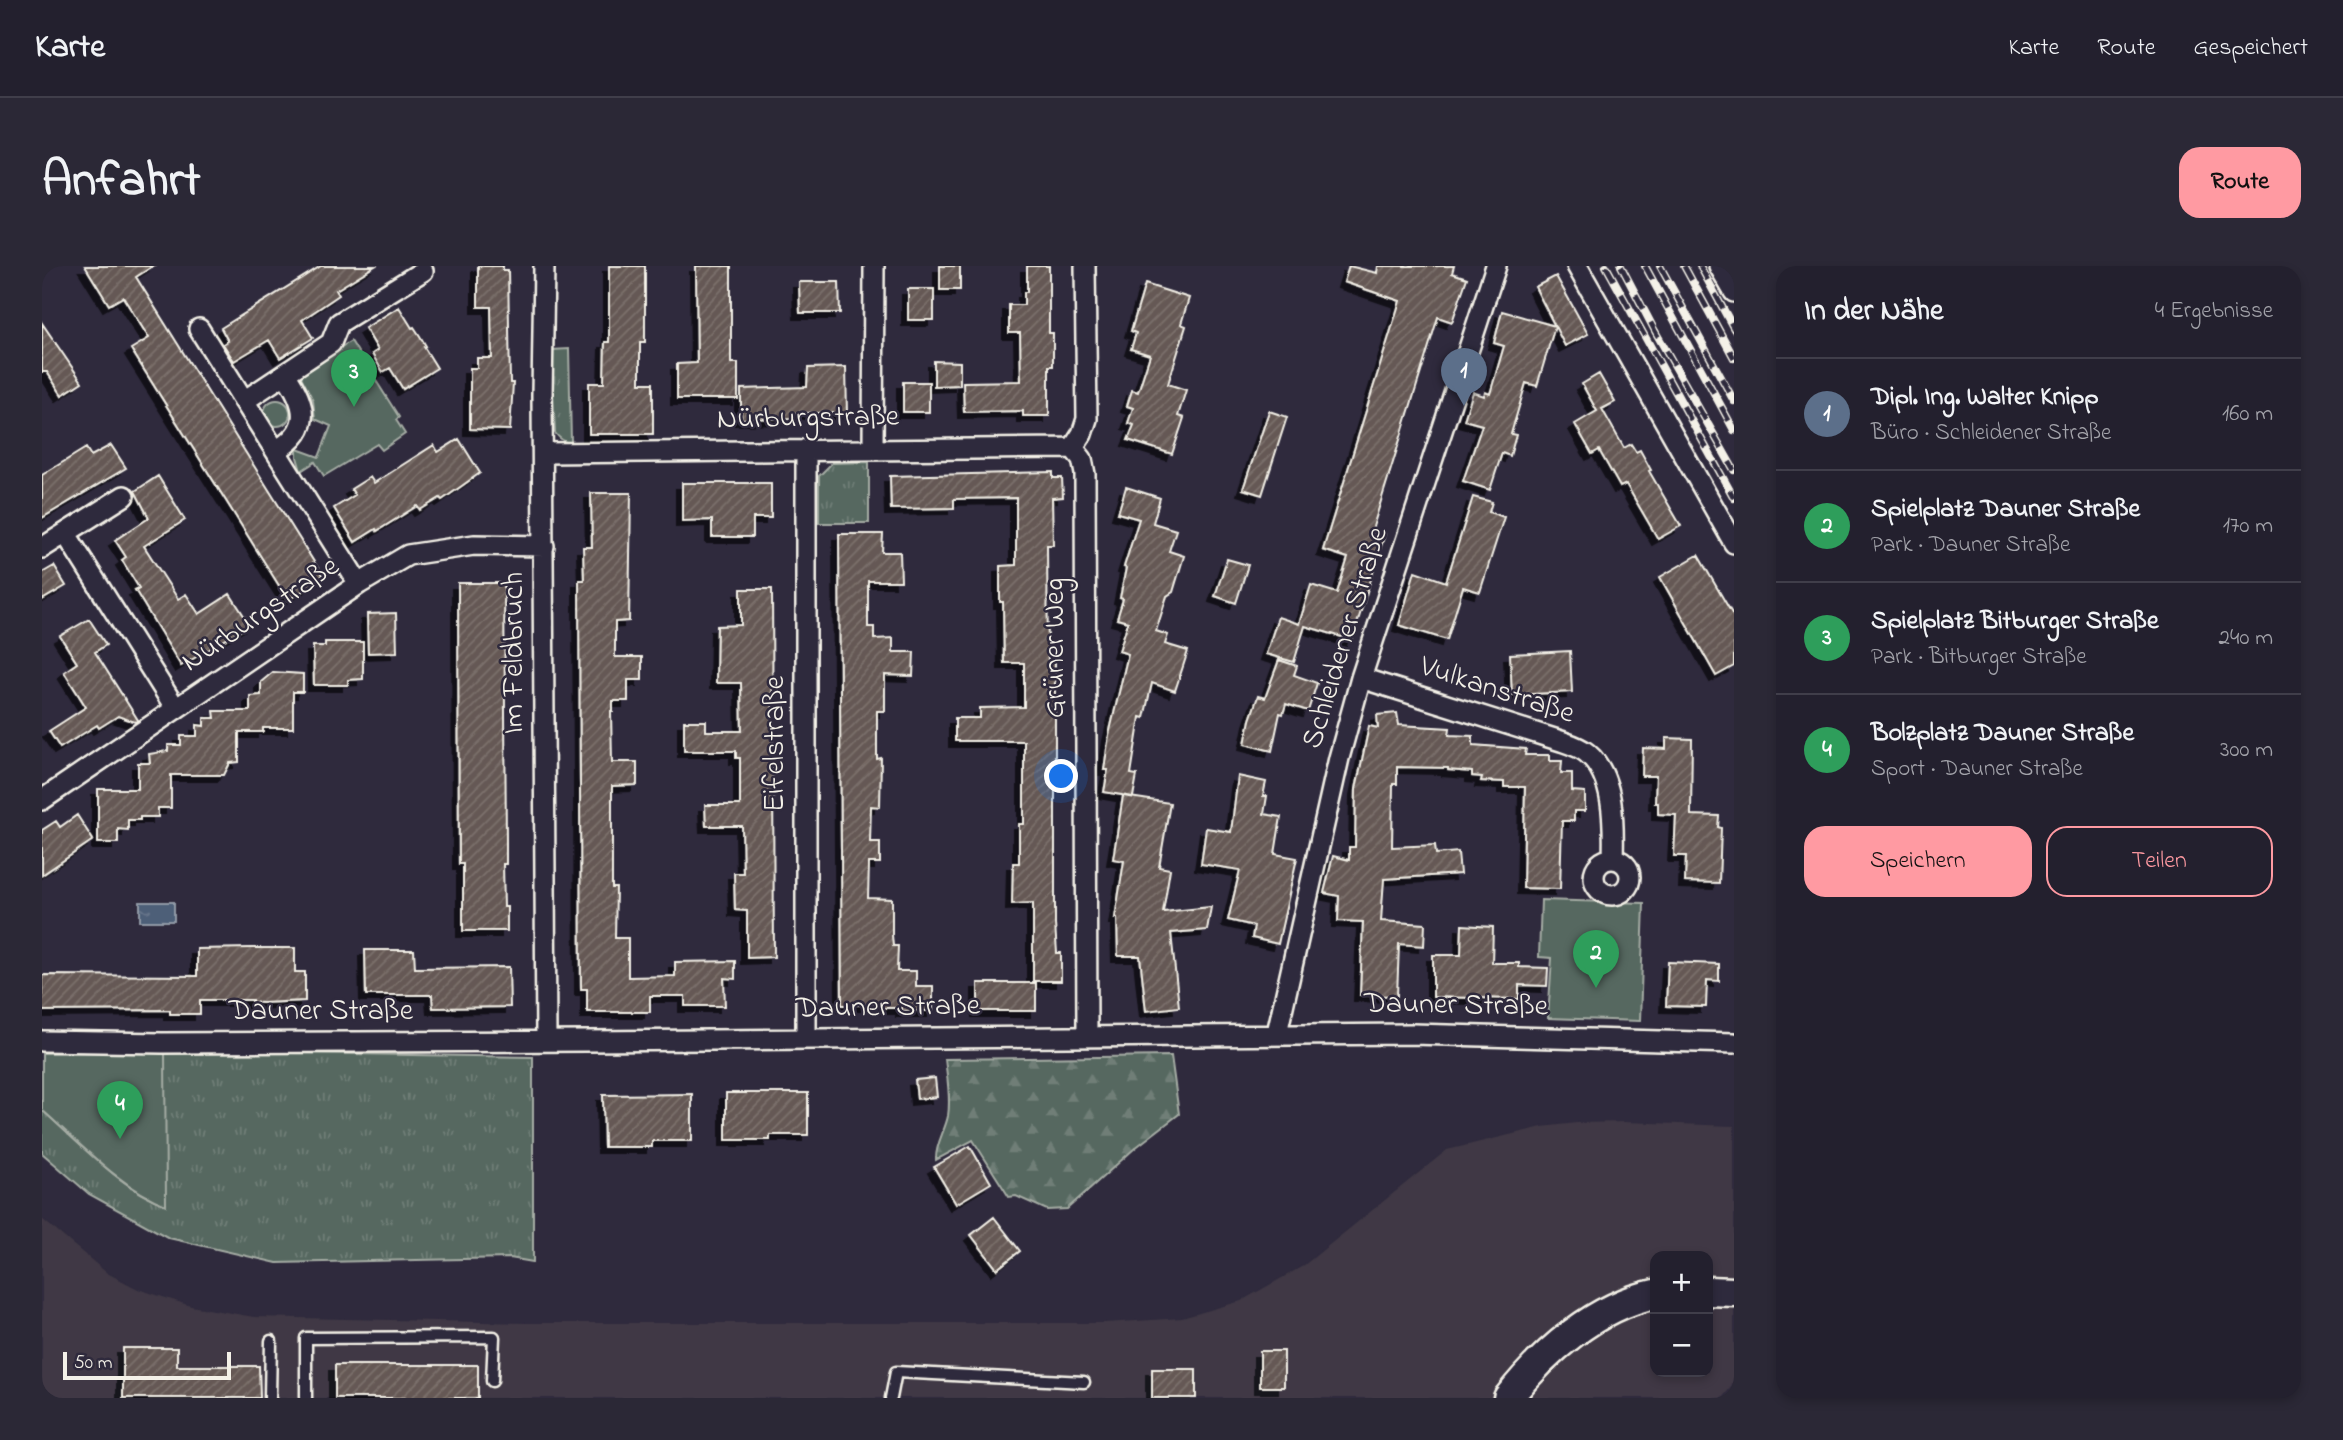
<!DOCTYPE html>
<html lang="de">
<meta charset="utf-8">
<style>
:root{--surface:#23202e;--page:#2b2836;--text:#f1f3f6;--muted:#a3a3aa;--line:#403e4a;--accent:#ff9aa2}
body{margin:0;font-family:"Indie Flower",sans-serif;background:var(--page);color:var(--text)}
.controls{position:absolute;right:21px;bottom:21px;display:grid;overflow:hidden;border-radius:14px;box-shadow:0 4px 10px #0003}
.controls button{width:63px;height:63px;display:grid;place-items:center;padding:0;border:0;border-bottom:2px solid var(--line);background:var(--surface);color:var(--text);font:35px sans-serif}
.scale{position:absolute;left:21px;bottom:18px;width:168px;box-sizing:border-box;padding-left:7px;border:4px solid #f4f1e8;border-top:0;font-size:19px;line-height:24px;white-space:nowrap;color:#f4f1e8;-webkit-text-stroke:5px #2f2a3d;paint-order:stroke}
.you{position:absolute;left:1020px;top:511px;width:24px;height:24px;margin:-18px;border:5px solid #fff;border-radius:50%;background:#1a73e8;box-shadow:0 0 0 10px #1a73e833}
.badge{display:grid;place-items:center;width:46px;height:46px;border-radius:50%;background:var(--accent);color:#fff;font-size:23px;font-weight:700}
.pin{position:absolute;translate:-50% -58px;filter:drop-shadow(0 2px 4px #0008)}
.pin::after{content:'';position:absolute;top:37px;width:24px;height:21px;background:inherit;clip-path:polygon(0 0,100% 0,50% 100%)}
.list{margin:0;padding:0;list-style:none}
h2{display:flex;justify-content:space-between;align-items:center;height:91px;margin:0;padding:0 28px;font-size:30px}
h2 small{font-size:23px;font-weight:400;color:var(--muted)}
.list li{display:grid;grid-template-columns:46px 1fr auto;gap:21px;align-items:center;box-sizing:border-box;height:112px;padding:0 28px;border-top:2px solid var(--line)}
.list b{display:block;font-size:26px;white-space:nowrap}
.list p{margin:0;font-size:23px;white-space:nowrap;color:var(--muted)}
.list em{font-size:23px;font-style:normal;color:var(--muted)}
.actions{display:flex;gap:14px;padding:21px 28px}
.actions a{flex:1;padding:16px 0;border:2px solid var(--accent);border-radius:21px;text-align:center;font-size:24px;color:var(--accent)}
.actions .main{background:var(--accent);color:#111}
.map{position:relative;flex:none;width:1692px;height:1132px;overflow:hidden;border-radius:21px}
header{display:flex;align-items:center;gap:42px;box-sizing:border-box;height:98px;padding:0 35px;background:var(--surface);border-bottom:2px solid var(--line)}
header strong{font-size:33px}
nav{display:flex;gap:38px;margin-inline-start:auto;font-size:24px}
.intro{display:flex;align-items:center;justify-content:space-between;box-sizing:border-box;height:168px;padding:0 42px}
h1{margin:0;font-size:49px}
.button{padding:18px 32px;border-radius:21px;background:var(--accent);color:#111;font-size:24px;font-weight:700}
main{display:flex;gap:42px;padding:0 42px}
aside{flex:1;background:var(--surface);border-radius:21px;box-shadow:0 4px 10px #0003}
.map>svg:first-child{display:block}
.built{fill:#3f3844;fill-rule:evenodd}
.grass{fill:url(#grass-tufts);stroke:#a5aca4;stroke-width:2}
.forest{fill:url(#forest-firs);stroke:#a5aca4;stroke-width:2}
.park{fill:#566860;stroke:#a5aca4;stroke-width:2}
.water{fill:url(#water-ripples);stroke:#9099a5;stroke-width:2}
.building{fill:url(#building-hatch);stroke:#f4f1e8;stroke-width:2;filter:url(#shadow)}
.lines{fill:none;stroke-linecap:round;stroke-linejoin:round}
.service-casing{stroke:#f4f1e8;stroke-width:15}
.minor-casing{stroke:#f4f1e8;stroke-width:24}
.secondary-casing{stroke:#f4f1e8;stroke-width:33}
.service{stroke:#2f2a3d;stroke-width:10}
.minor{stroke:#2f2a3d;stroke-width:19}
.secondary{stroke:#2f2a3d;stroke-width:28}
.rail-casing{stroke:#f4f1e8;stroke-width:8}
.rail{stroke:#2f2a3d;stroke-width:5;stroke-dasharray:16;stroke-linecap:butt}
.labels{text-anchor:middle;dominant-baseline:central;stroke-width:5;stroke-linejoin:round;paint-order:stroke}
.street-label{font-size:30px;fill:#f4f1e8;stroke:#2f2a3d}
</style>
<header>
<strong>Karte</strong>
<nav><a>Karte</a><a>Route</a><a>Gespeichert</a></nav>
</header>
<div class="intro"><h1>Anfahrt</h1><a class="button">Route</a></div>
<main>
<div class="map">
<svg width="1692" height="1132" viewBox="0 0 1692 1132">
<defs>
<pattern id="grass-tufts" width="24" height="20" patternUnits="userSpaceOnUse" patternTransform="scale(1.75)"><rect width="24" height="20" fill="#566860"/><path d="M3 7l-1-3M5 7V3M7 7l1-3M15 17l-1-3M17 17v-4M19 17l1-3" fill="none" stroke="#6f7e77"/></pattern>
<pattern id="forest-firs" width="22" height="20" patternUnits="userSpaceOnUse" patternTransform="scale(1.75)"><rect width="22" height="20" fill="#566860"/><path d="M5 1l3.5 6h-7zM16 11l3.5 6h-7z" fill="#6f7e77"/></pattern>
<pattern id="water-ripples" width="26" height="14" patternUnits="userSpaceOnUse" patternTransform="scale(1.75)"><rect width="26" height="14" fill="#4e5f78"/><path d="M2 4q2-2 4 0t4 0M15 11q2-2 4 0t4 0" fill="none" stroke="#68768b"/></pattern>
<pattern id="building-hatch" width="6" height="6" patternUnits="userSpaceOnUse" patternTransform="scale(1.75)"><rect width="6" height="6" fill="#655954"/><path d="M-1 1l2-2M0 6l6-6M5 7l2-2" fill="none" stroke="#7c716d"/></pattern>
<filter id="shadow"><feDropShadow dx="-6" dy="6" stdDeviation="0" flood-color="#0009"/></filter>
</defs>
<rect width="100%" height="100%" fill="#2f2a3d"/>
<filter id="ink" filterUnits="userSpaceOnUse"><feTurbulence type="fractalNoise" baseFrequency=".0143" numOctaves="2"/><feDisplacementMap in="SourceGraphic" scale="14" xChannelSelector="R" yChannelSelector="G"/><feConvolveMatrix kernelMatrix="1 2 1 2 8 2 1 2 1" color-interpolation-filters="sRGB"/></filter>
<g filter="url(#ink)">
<path class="built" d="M 1583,856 L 1692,860 L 1692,1110 L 1689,1121 L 1680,1132 L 0,1132 L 0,953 L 65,1007 L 96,1023 L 149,1040 L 212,1051 L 485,1057 L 1063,1057 L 1140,1052 L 1199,1035 L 1261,1000 L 1405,884 L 1500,861 L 1534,857 ZM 1613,990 L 1666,990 L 1666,1106 L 1613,1106 Z"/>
<path class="grass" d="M 527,83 L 529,176 C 522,177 517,172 513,167 L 509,84 Z
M222 147a13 13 0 1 1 26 0a13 13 0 1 1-26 0Z
M 827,196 L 827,257 L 777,257 L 777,210 L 790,197 Z
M 123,785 L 491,791 L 491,996 L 468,992 L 235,997 L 127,972 L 47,928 L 0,887 L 0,844 C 35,875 80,924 123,938 Z"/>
<path class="forest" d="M 1129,790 L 1137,848 L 1093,882 L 1025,943 L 1005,944 L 974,930 L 967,931 L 931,874 L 894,894 C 893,879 903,865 906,850 C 909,831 905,811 903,793 Z"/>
<path class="park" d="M 309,75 L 357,151 L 354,154 L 363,168 L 340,184 L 335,178 L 282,210 L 273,196 L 259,205 L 255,191 L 255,183 L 277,191 L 289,160 L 273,153 L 271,134 L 257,107 Z
M 1499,634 L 1602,637 L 1598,755 L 1506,752 L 1510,692 L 1497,691 Z
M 123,785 L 124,939 C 78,922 37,876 0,844 L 0,787 Z"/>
<path class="water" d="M 98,636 L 132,636 L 132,655 L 98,655 Z"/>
<path class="building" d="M 43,0 L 111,0 L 94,11 L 282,312 L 246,334 L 89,83 L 107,72 L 81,31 L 67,39 Z
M 279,0 L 333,0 L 294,24 L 297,29 L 260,54 L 271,72 L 238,92 L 227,74 L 192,95 L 181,78 L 186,75 L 179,62 Z
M 436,0 L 461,0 L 461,4 L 466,4 L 468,117 L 471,117 L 468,164 L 428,163 L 428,102 L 435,102 L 435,92 L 450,92 L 449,41 L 436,41 Z
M 567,0 L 603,0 L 603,76 L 598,76 L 598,117 L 611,117 L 611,168 L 547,168 L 547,117 L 562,117 L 563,76 L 567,76 Z
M 654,0 L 689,0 L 689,97 L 696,97 L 696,133 L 635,133 L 635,98 L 655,97 Z
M 898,0 L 918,0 L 918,24 L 898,24 Z
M 985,0 L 1007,0 L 1007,67 L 1011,67 L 1011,100 L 1007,100 L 1007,150 L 981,150 L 981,145 L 922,146 L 921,116 L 979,115 L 978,67 L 967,67 L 967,39 L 982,39 L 982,26 L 985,26 Z
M 1307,0 L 1335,7 L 1336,0 L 1412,0 L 1410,7 L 1425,12 L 1410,56 L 1396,51 L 1379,106 L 1330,264 L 1343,268 L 1310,374 L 1263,360 L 1252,396 L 1224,388 L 1236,351 L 1257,358 L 1269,319 L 1295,327 L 1306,292 L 1281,284 L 1358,35 L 1302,16 Z
M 1514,10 L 1546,68 L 1523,80 L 1493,21 Z
M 757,16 L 797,16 L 798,47 L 758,47 Z
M 1103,18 L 1147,32 L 1139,58 L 1144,60 L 1126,118 L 1144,124 L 1136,150 L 1142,152 L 1130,188 L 1086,174 L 1092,159 L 1086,157 L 1091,142 L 1085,140 L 1090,124 L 1096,126 L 1108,89 L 1089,83 L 1094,67 L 1089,65 Z
M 866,23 L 892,23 L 892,54 L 866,54 Z
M 357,41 L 370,62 L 372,61 L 378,70 L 384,80 L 382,81 L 395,102 L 361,123 L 348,102 L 341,106 L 330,88 L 336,84 L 323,62 Z
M 1460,45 L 1513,60 L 1495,120 L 1484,117 L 1469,168 L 1474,169 L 1468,190 L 1460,187 L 1448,224 L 1421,215 L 1440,159 L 1422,154 L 1431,126 L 1442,130 L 1443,126 L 1448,128 L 1462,80 L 1452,77 Z
M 0,57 L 40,116 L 20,129 L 5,106 L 0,106 Z
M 892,95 L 918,96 L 918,119 L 892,120 Z
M 804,101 L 805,147 L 750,147 L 750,152 L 699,153 L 699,123 L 765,121 L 766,102 Z
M 1557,108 L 1573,136 L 1560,143 L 1582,182 L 1589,178 L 1594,186 L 1598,184 L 1609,204 L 1607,205 L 1639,260 L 1616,273 L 1584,218 L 1578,221 L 1557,184 L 1550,188 L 1533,158 L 1555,145 L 1540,118 Z
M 861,116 L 887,116 L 887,146 L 861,146 Z
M 1227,145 L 1245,151 L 1220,229 L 1201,223 Z
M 417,173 L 438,207 L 400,234 L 398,232 L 378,244 L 375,240 L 335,265 L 334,263 L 313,276 L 292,242 L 313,229 L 309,223 L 328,211 L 332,217 L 392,179 L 396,186 Z
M 69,179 L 84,202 L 0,252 L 0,209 L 44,182 L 49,190 Z
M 1011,206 L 1011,212 L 1020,212 L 1021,231 L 1010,232 L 1011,279 L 1005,279 L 1006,396 L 1013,396 L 1013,658 L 1015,687 L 1019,687 L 1019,715 L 991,715 L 991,637 L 970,638 L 971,597 L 977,597 L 977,558 L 982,558 L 982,475 L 913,475 L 913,452 L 938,452 L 938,442 L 982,441 L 982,397 L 962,397 L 961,336 L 958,336 L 958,300 L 974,299 L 974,232 L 912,233 L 912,242 L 849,243 L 848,210 Z
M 116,210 L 143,254 L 102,280 L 136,333 L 144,328 L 157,348 L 188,328 L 208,359 L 139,400 L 93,324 L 97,322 L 80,294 L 84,291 L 73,274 L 107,252 L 93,225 Z
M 640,217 L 729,217 L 729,252 L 711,252 L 711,271 L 670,271 L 670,254 L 640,255 Z
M 1084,221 L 1118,232 L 1111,257 L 1134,264 L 1127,285 L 1142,290 L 1131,326 L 1125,330 L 1114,365 L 1126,369 L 1123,378 L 1146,385 L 1133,425 L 1110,417 L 1102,452 L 1098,451 L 1089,508 L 1095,509 L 1091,531 L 1062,526 L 1066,504 L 1062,504 L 1067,469 L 1086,388 L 1077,385 L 1086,356 L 1075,353 L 1081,333 L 1078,332 L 1084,302 L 1082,301 L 1097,253 L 1076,247 Z
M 549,227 L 589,227 L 587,355 L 573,356 L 573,391 L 600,391 L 600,414 L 586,414 L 586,435 L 571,435 L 571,445 L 569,445 L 570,496 L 595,496 L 595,519 L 570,520 L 570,622 L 574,622 L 573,672 L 586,672 L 586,711 L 633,710 L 633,696 L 693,695 L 693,713 L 682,712 L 683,740 L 643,740 L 643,730 L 608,730 L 608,746 L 545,746 L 545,723 L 539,723 L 537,314 L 542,314 L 541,281 L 550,281 Z
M 1431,231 L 1450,236 L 1447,246 L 1462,251 L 1438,326 L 1421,321 L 1405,374 L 1357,359 L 1373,305 L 1404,316 Z
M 797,268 L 841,268 L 840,286 L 858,286 L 859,315 L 826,315 L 826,361 L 832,361 L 832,373 L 851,372 L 851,386 L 872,386 L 871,410 L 843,409 L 843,445 L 835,445 L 835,493 L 839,492 L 838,541 L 829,540 L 828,576 L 838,576 L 838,597 L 827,597 L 826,632 L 850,633 L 850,669 L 851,680 L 856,680 L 855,705 L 874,705 L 874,720 L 891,720 L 891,745 L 860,745 L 860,742 L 840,742 L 840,739 L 800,739 Z
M 1656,289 L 1692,351 L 1692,400 L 1674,410 L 1618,311 Z
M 1185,293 L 1206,299 L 1194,337 L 1173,330 Z
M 12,300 L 24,320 L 0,334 L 0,307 Z
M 416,317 L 462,317 L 464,575 L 464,598 L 461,598 L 462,641 L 465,641 L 465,665 L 421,665 L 421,598 L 417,598 Z
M 699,323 L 730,323 L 732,691 L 705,692 L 705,645 L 693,644 L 692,607 L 701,607 L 700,560 L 664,560 L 663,539 L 698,539 L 698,492 L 694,492 L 694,485 L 642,485 L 642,455 L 664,455 L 664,465 L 700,465 L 699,417 L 674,417 L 675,360 L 699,359 Z
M 354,347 L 355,386 L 326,387 L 325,348 Z
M 47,353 L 64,379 L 53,386 L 96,454 L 93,456 L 76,450 L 57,462 L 55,459 L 18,482 L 7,465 L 44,441 L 22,406 L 35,397 L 18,370 Z
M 283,376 L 321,376 L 321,413 L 306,414 L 306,419 L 272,419 L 271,380 L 283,380 Z
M 1528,385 L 1530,426 L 1470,429 L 1468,388 Z
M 1237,394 L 1255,400 L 1252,409 L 1275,417 L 1266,445 L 1244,438 L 1241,448 L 1238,447 L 1230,485 L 1203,478 L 1208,454 L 1216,430 L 1223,432 Z
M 231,406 L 261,408 L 261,426 L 251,426 L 251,462 L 221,462 L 221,466 L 197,466 L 197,496 L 188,497 L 182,509 L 129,509 L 129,542 L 116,542 L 116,551 L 98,551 L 98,554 L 86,554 L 86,564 L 76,563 L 76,577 L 56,577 L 56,523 L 96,523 L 96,497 L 108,497 L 107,488 L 126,485 L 126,479 L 139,479 L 139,470 L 155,470 L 155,459 L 162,460 L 162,452 L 173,452 L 172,445 L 208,445 L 208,430 L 219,429 L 219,416 Z
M 1355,447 L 1357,459 L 1408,462 L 1407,469 L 1431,470 L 1431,479 L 1484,483 L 1483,489 L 1508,489 L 1508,495 L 1520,495 L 1519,507 L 1530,507 L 1530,525 L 1543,526 L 1543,545 L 1532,545 L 1532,555 L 1520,555 L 1518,623 L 1481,622 L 1483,521 L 1462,521 L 1462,516 L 1439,515 L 1440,511 L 1430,510 L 1430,506 L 1406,504 L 1406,502 L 1355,501 L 1355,518 L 1351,518 L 1350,581 L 1393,579 L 1394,588 L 1416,586 L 1418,608 L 1342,613 L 1339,655 L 1383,658 L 1382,680 L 1357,678 L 1355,730 L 1318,729 L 1321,656 L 1296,655 L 1297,630 L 1282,627 L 1291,590 L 1307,594 L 1307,581 L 1313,581 L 1314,523 L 1327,460 L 1336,462 L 1335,449 Z
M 1624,472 L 1650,473 L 1649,549 L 1677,550 L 1676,561 L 1679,562 L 1677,617 L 1643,616 L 1644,590 L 1632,590 L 1634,549 L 1616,548 L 1616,537 L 1613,537 L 1614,510 L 1600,510 L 1601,482 L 1624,483 Z
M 1196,510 L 1224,516 L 1221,530 L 1225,530 L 1222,548 L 1239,551 L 1233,588 L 1255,592 L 1236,678 L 1210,672 L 1212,660 L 1186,654 L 1198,604 L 1159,598 L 1164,562 L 1189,566 Z
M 1081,530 L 1128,537 L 1117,601 L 1128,603 L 1121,646 L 1169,641 L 1165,664 L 1129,667 L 1137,741 L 1104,745 L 1098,690 L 1076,690 L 1075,652 L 1073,652 L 1082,595 L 1071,593 Z
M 35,549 L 51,574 L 0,609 L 0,564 L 14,555 L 18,561 Z
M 1420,659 L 1451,661 L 1450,697 L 1477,697 L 1477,701 L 1506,702 L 1505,720 L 1477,719 L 1477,733 L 1391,731 L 1391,689 L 1419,689 Z
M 209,682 L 253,682 L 253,706 L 263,706 L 263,735 L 220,737 L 210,736 L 210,734 L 158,734 L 158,748 L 128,748 L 128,744 L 0,745 L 0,709 L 155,710 L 155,683 Z
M 323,684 L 372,684 L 373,702 L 467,701 L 468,741 L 391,742 L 390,729 L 324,729 Z
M 1626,696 L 1677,698 L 1677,715 L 1665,714 L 1664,741 L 1624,740 Z
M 936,717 L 994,717 L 994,745 L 936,745 Z
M 893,812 L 895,831 L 875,833 L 873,814 Z
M 684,827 L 766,827 L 766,869 L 728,869 L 728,874 L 684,874 Z
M 650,828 L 650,875 L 610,875 L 610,881 L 562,881 L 561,829 Z
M 928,880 L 949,917 L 914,938 L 892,901 Z
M 952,951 L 978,985 L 955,1003 L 929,969 Z
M 81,1082 L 135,1082 L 135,1100 L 217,1100 L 218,1132 L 81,1132 Z
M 1218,1085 L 1242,1085 L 1242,1121 L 1218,1121 Z
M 293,1099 L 436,1099 L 436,1132 L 293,1132 Z
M 1110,1103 L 1154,1103 L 1154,1132 L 1110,1132 Z"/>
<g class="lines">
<defs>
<path id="service" d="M 228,1132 L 229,1075
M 264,1132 L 264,1072 L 452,1071 L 450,1115
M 849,1132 L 854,1106 L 1042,1116"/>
<path id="minor" d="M 502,0 L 500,129 L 504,774
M 1535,0 L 1692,277
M 1677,0 L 1692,26
M 157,63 L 317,318
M 202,135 L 289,77 L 297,57 L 381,5
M 831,182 L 832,0
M 1031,182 L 1040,193 L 1043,208 L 1045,770
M 1031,182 L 1040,168 L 1045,153 L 1043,0
M 764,183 L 764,773
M 235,184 C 271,163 264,138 243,108
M 502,187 L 1031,182
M 24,268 L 134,443
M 0,282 L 82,230
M 1319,412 L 1519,475 C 1528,478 1538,481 1545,487 C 1573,510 1572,560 1571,593
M 0,534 L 317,318 L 366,289 L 432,279 L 502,280
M1552 611a18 18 0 1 1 36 0a18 18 0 1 1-36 0Z
M 1235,767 L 1297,492 L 1319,412 L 1454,0
M 0,775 L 120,777 L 545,775 L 1371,768 L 1692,777"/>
<path id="secondary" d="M 1666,1025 L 1692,1026
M 1466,1132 C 1502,1086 1554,1040 1613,1028"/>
</defs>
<use href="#service" class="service-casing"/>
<use href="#minor" class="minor-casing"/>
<use href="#secondary" class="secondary-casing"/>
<use href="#service" class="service"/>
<use href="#minor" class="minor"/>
<use href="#secondary" class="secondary"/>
<defs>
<path id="rail" d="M 1564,0 L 1692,232
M 1579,0 L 1613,65 L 1692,204
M 1603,0 L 1692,164
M 1618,0 L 1692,135
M 1642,0 L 1692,92
M 1658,0 L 1692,63"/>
</defs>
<use href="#rail" class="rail-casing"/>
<use href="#rail" class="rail"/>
</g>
</g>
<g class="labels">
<g class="street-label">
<text transform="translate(766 153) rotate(-1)">Nürburgstraße</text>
<text transform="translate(219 349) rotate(-34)">Nürburgstraße</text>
<text transform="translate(1304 372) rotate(-73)">Schleidener Straße</text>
<text transform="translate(1014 382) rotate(-90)">Grüner Weg</text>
<text transform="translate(473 387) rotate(-90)">Im Feldbruch</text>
<text transform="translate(1455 425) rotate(18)">Vulkanstraße</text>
<text transform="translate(734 478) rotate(-90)">Eifelstraße</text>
<text transform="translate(1414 740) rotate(1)">Dauner Straße</text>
<text transform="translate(846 742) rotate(-1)">Dauner Straße</text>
<text x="279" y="746">Dauner Straße</text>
</g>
</g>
</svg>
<div class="controls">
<button>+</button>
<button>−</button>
</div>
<div class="scale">50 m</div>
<div class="you"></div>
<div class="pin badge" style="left:1422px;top:140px;background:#5c6f8a">1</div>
<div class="pin badge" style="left:1554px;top:722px;background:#2e9e5b">2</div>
<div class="pin badge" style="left:312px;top:141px;background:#2e9e5b">3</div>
<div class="pin badge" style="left:78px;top:873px;background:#2e9e5b">4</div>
</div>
<aside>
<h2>In der Nähe<small>4 Ergebnisse</small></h2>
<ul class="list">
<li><span class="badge" style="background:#5c6f8a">1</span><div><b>Dipl. Ing. Walter Knipp</b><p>Büro · Schleidener Straße</p></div><em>160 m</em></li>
<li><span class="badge" style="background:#2e9e5b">2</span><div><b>Spielplatz Dauner Straße</b><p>Park · Dauner Straße</p></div><em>170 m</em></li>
<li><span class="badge" style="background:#2e9e5b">3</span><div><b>Spielplatz Bitburger Straße</b><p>Park · Bitburger Straße</p></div><em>240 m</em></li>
<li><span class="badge" style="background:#2e9e5b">4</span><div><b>Bolzplatz Dauner Straße</b><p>Sport · Dauner Straße</p></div><em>300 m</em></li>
</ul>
<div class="actions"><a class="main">Speichern</a><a>Teilen</a></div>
</aside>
</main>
